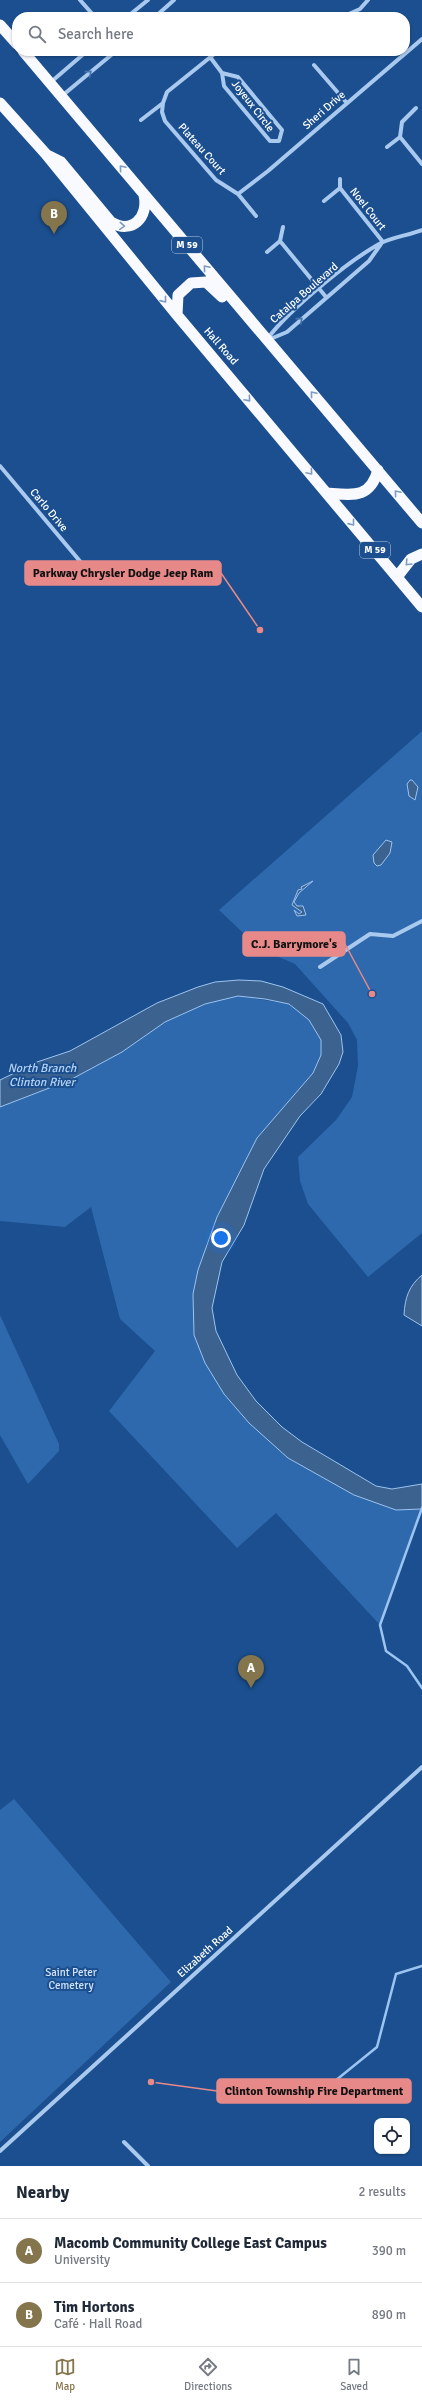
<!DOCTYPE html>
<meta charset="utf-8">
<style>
:root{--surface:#fff;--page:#f2f2f3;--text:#1f2937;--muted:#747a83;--line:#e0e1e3;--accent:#84754c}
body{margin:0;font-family:Signika,sans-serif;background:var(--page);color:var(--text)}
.controls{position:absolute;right:12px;bottom:12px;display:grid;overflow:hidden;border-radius:8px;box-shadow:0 1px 3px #0004}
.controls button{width:36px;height:36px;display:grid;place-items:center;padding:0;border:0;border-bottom:1px solid var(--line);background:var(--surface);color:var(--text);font:20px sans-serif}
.you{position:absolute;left:221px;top:1238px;width:14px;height:14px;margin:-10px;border:3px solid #fff;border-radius:50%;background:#1a73e8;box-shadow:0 0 0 6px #1a73e833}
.badge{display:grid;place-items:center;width:26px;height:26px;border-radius:50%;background:var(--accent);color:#fff;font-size:13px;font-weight:700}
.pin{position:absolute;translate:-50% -33px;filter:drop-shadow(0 1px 2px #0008)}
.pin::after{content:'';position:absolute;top:21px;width:14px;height:12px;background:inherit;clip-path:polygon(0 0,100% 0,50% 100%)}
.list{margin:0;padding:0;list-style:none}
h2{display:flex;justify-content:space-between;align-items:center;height:52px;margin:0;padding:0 16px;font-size:17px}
h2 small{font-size:13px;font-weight:400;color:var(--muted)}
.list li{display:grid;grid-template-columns:26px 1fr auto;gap:12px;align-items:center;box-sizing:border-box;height:64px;padding:0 16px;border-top:1px solid var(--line)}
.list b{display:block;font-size:15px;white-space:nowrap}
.list p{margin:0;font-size:13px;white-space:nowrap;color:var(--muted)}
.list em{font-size:13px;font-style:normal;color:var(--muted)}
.icon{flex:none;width:22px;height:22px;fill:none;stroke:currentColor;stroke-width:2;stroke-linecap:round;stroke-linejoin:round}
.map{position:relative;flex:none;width:422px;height:2166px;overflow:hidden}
.search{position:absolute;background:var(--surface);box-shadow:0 1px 3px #0004;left:12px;right:12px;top:12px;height:44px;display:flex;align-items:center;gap:10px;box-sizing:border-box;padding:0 14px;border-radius:16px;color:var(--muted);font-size:15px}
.sheet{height:180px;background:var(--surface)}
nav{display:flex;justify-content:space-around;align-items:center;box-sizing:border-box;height:56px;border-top:1px solid var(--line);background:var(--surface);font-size:11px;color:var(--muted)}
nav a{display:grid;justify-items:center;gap:2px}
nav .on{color:var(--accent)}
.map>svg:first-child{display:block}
.green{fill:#2e69ad}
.water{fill:#3c6290;stroke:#9cc4f0}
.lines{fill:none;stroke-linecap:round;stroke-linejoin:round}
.stream{stroke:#9cc4f0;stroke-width:2.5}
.minor{stroke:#a9c9ee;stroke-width:4}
.trunk{stroke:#f8faff;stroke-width:11}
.oneway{stroke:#4674ac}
.oneway2{stroke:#7e9cc1}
.labels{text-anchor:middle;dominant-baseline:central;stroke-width:4;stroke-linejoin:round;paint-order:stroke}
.shield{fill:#1b4f8f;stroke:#bbcadd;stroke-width:1}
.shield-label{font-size:10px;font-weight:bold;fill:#fff}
.street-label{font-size:11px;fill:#fff;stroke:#1b4f8f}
.park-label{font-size:11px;fill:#cfe3fa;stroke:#1b4f8f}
.water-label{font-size:12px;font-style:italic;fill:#b5d3f5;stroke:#1b4f8f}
.leader{fill:none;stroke:#e88989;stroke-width:1.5}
.callout-dot{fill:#e88989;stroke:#1b4f8f;stroke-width:1.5}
.callout{fill:#e88989;stroke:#e88989;stroke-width:1.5}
.callout-label{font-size:12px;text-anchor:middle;font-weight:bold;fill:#111}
</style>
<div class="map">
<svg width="422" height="2166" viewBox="0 0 422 2166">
<rect width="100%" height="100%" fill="#1b4f8f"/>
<path class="green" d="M 422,731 L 422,1233 L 368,1277 L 308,1204 L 300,1181 L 298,1157 L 336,1120 L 352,1097 L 358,1066 L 357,1040 L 348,1023 L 295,964 L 260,949 L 219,910 Z
M 238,996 L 289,1004 L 309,1020 L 321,1040 L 321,1055 L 313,1073 L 257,1138 L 217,1217 L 198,1270 L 193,1294 L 194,1335 L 288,1458 L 354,1495 L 396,1510 L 422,1509 L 380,1625 L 276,1513 L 237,1548 L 109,1411 L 155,1351 L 120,1319 L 91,1207 L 65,1227 L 0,1221 L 0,1107 L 70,1080 L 122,1052 L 165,1022 L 205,1004 Z
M 0,1315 L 59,1444 L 59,1451 L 28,1484 L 0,1435 Z
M 14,1799 L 171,1982 L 0,2142 L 0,1810 Z"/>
<path class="water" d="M 410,780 L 412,780 L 418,787 L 415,800 L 409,796 L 407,784 Z
M 386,840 L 392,842 L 390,853 L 381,865 L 377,866 L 374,863 L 373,855 Z
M 313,881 L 299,893 L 294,902 L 297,906 L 303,906 L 306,915 L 297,916 L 294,910 L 299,914 L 302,912 L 292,905 L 298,890 L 302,889 L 301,887 Z
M 239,980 L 261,981 L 283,987 L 323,1004 L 341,1035 L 343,1052 L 339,1064 L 321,1094 L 300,1116 L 264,1169 L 244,1225 L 222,1262 L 212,1308 L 216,1331 L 237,1375 L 256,1401 L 282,1427 L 302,1442 L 376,1486 L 392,1489 L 422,1484 L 422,1509 L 396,1510 L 354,1495 L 288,1458 L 249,1423 L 224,1394 L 205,1363 L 194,1335 L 193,1294 L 198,1270 L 217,1217 L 257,1138 L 313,1073 L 321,1055 L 321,1040 L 309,1020 L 289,1004 L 265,999 L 238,996 L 205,1004 L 165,1022 L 122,1052 L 70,1080 L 0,1107 L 0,1080 L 37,1062 L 70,1051 L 157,1003 L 198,987 L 215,982 Z
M 422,1275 L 422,1326 L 404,1315 C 405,1297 409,1286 422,1275 Z"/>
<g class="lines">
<path class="stream" d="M 422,1508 L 380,1625 L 386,1651 L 407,1666 L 422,1688
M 314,2098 L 377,2047 L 396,1974 L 422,1966"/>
<path class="minor" d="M 80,0 L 95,17
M 127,17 L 148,0
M 155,17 L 174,0
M 342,17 L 360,9 L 368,0
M 210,57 L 222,73 L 224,86 L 270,141 L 279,141 L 282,130 L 238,77 L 222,73
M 314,65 L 346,102
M 51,82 L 87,51
M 63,95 L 116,51
M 163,103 L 162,112 L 165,121 L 216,180 L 238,194 L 256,216
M 141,120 L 163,103 L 167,92 L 218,51
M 400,137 L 422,164
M 387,147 L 400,137 L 402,122 L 416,108
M 340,179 L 340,188 L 383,242
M 238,194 L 268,171 L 422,39
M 324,201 L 340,188
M 280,241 L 326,297
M 267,252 L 280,241 L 283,227
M 268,338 C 290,309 348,261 381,243 C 393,237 409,235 422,230
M 268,340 L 287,332 L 369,261 L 381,244
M 0,466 L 84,566
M 320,967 L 370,934 L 393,936 L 422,921
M 124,2142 L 148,2166
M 0,2151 L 422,1767"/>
<path class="trunk" d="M 0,25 L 17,44
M 23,51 L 422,523
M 0,103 L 45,153 L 177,315 L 422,607
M 47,155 L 61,162 L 111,222 C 132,235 149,217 144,195
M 177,315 L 178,295 L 191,283 L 206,282 L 222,297
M 327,493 C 353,495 370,499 378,470
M 397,577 L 411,559 L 422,554"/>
</g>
<defs><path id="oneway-chevron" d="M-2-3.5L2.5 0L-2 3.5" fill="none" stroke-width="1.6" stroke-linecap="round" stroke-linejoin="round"/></defs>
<g class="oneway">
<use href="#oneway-chevron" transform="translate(89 73) rotate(-40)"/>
<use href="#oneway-chevron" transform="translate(300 320) rotate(-41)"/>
</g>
<g class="oneway2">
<use href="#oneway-chevron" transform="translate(122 168) rotate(-130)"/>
<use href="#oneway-chevron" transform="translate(122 226) rotate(4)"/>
<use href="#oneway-chevron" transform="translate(206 268) rotate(-130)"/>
<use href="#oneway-chevron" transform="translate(164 300) rotate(51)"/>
<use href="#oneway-chevron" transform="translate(313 394) rotate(-130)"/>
<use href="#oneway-chevron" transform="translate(248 399) rotate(49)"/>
<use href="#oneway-chevron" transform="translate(310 472) rotate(50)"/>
<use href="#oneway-chevron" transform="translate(397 493) rotate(-130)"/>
<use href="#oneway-chevron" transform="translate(352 523) rotate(51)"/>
<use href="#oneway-chevron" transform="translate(408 563) rotate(134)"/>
</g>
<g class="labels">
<g class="shield">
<rect x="172" y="237" width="30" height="16" rx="3"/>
<rect x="360" y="542" width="30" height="16" rx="3"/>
</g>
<g class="shield-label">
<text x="187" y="245">M 59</text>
<text x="375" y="550">M 59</text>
</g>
<g class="street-label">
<text transform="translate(253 106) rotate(52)">Joyeux Circle</text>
<text transform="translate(324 110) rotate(-41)">Sheri Drive</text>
<text transform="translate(202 149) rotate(48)">Plateau Court</text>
<text transform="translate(368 209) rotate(52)">Noel Court</text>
<text transform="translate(304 293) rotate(-41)">Catalpa Boulevard</text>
<text transform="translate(221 346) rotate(49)">Hall Road</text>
<text transform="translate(49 510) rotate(50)">Carlo Drive</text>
<text transform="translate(205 1952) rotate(-42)">Elizabeth Road</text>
</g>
<g class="park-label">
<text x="71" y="1972">Saint Peter<tspan x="71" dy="13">Cemetery</tspan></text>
</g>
<g class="water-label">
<text x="42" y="1068">North Branch<tspan x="42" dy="14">Clinton River</tspan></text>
</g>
</g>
<path class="leader" d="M260 630L221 573M372 994L345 944M151 2082L217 2091"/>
<g class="callout-dot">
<circle cx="260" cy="630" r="4"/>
<circle cx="372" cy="994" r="4"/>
<circle cx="151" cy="2082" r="4"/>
</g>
<g class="callout">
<rect x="25" y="561" width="196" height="24" rx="4"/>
<rect x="243" y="932" width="102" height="24" rx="4"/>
<rect x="217" y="2079" width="194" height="24" rx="4"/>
</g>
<g class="callout-label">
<text x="123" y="577">Parkway Chrysler Dodge Jeep Ram</text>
<text x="294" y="948">C.J. Barrymore's</text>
<text x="314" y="2095">Clinton Township Fire Department</text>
</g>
</svg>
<div class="controls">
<button><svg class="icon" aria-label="locate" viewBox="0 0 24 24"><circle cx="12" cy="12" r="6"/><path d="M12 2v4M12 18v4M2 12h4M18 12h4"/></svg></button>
</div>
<div class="you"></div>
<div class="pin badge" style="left:251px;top:1688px">A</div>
<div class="pin badge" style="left:54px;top:234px">B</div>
<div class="search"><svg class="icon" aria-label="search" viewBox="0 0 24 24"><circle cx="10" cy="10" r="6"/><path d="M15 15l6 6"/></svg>Search here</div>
</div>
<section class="sheet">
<h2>Nearby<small>2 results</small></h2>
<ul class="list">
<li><span class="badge">A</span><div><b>Macomb Community College East Campus</b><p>University</p></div><em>390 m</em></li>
<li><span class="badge">B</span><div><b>Tim Hortons</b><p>Café · Hall Road</p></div><em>890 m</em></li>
</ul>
</section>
<nav>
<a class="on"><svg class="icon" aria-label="map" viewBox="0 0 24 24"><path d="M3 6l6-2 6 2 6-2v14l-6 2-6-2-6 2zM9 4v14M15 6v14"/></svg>Map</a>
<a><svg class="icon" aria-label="directions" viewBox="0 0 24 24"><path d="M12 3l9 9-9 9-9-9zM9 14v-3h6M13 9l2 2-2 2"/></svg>Directions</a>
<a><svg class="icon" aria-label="saved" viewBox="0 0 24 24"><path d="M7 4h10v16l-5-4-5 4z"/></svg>Saved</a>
</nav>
